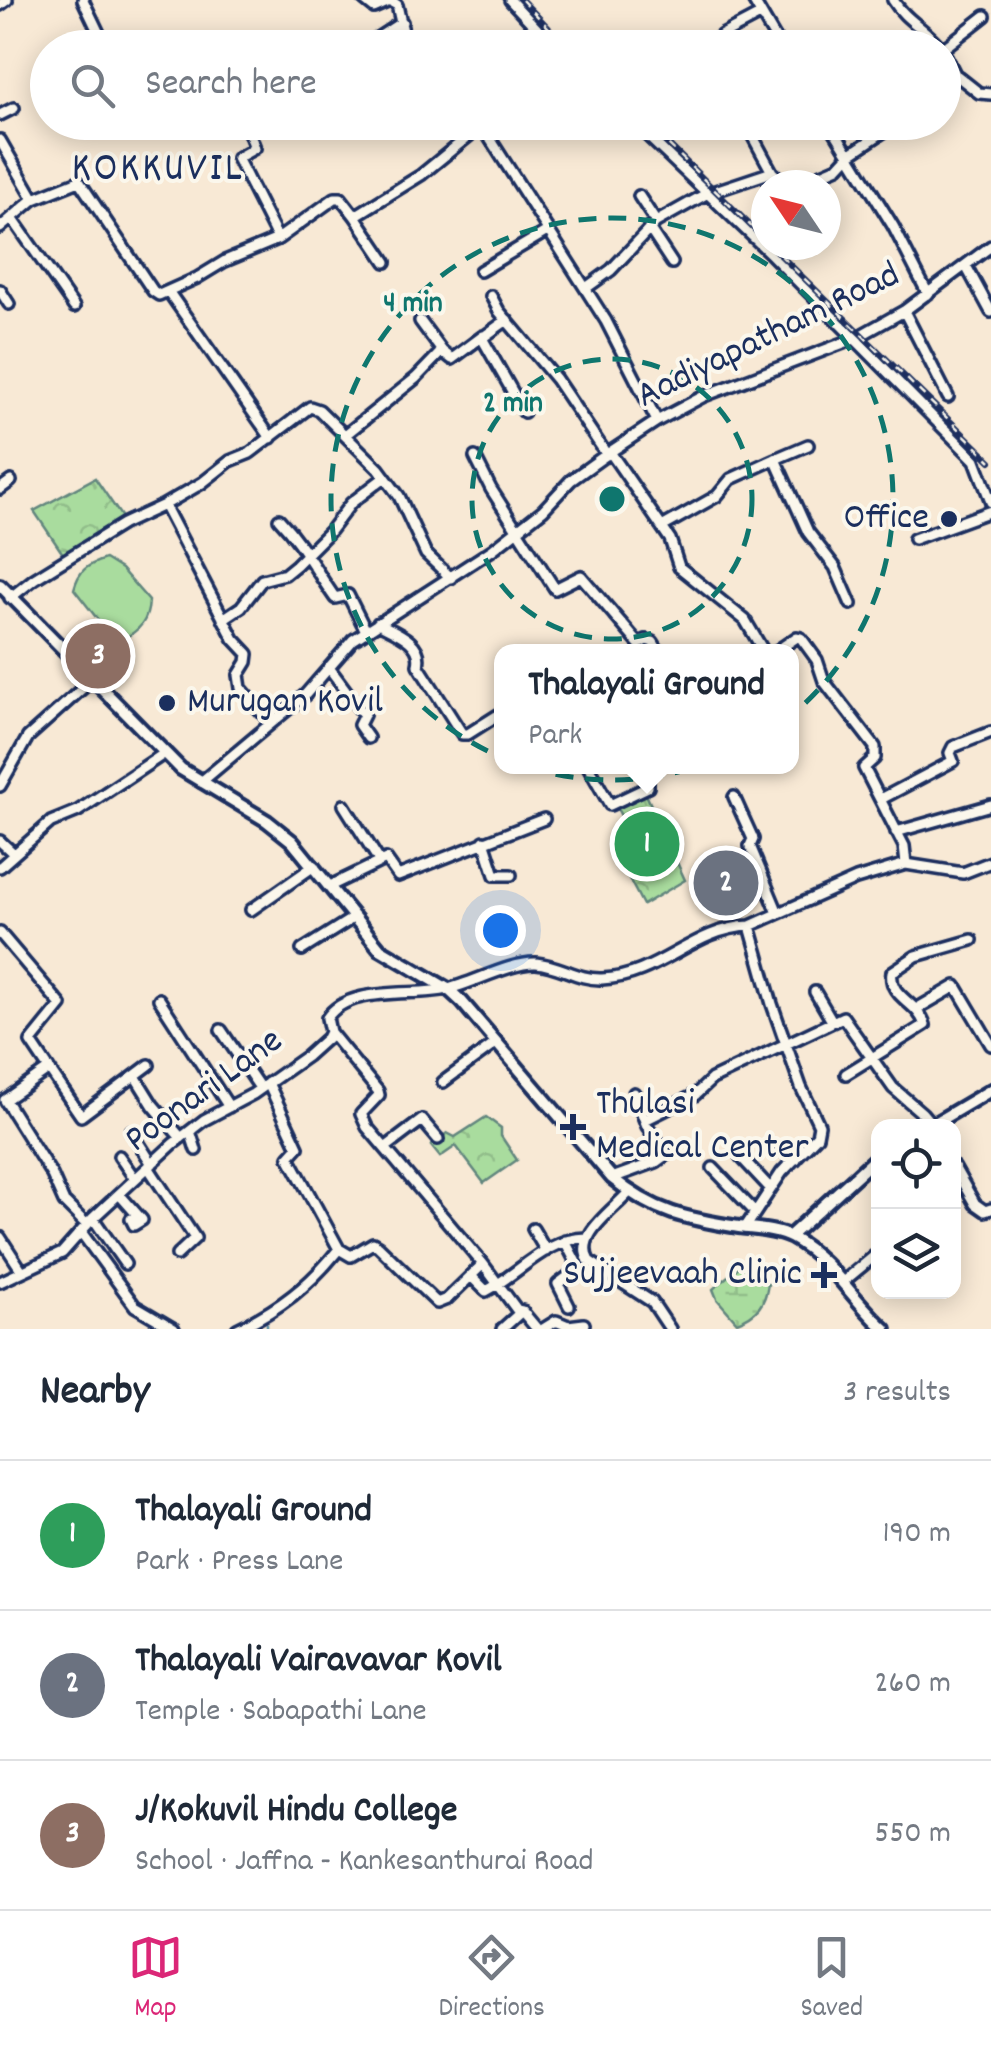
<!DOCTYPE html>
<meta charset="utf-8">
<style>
:root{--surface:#fff;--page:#f6f6f7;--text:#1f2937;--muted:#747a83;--line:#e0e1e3;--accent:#db2777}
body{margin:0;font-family:Dekko,sans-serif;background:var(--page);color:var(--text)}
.controls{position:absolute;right:30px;bottom:30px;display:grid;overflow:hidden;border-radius:20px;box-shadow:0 5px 25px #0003}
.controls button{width:90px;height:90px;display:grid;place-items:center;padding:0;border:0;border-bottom:2px solid var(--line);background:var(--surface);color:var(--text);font:50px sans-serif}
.compass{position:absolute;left:751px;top:170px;width:90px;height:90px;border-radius:50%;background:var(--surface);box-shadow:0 5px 25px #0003;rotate:305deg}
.you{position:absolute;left:500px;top:930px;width:35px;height:35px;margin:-25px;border:8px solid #fff;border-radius:50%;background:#1a73e8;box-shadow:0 0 0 15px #1a73e833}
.badge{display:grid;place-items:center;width:65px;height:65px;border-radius:50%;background:var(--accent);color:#fff;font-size:32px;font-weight:700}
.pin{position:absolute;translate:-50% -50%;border:5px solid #fff;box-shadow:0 2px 10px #0006}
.popup{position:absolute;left:494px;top:644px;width:305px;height:130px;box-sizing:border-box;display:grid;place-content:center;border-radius:20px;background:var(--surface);filter:drop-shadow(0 2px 8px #0005);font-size:32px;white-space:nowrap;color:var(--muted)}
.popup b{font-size:38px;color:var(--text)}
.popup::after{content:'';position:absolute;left:50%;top:100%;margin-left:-20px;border:20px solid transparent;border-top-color:var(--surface)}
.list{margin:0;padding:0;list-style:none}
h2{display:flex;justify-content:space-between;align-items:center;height:130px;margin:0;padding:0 40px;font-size:42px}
h2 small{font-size:32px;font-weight:400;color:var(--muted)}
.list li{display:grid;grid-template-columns:65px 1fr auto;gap:30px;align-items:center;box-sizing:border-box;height:150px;padding:0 40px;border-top:2px solid var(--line)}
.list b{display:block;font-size:38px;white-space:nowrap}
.list p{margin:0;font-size:32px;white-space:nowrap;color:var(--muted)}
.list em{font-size:32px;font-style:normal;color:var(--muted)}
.icon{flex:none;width:55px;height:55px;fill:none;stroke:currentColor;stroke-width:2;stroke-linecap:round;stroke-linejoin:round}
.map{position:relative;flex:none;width:991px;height:1329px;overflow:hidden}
.search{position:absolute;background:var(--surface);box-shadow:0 5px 25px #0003;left:30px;right:30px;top:30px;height:110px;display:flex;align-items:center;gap:25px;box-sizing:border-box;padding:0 35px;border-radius:55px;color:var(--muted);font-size:38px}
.sheet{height:580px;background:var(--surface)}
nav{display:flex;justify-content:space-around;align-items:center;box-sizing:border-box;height:140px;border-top:2px solid var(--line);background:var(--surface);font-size:28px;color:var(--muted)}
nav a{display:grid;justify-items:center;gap:5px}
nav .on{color:var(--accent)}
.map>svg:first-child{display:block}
.grass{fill:#a9dc9e;stroke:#62867e;stroke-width:2.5}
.wetland{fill:url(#wetland-marsh);stroke:#62867e;stroke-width:2.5}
.park{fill:url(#park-crowns);stroke:#62867e;stroke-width:2.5}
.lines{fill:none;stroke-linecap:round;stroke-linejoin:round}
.stream{stroke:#5a93a9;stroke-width:2.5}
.minor-casing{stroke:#1b2f5e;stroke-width:16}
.major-casing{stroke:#1b2f5e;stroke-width:18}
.minor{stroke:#fbf7ec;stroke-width:9}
.major{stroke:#fbf7ec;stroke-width:10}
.rail-casing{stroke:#1b2f5e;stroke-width:6}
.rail{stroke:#fbf7ec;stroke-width:2.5;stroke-dasharray:8;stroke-linecap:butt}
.ring{fill:none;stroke:#0f766e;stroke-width:5;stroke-dasharray:18 12}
.poi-dot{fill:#1b2f5e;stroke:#fbf7ec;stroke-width:4}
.labels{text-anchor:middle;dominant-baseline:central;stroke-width:8;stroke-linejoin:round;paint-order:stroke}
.street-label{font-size:38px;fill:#1b2f5e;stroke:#fbf7ec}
.poi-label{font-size:38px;fill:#1b2f5e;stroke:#fbf7ec;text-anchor:end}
.quarter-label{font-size:42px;letter-spacing:2.5px;fill:#1b2f5e;stroke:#fbf7ec}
.centre{fill:#0f766e;stroke:#fbf7ec;stroke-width:5}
.ring-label{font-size:30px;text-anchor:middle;font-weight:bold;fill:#0f766e;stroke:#fbf7ec;stroke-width:8;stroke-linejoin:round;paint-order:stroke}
</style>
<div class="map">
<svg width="991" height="1329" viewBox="0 0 991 1329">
<defs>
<pattern id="wetland-marsh" width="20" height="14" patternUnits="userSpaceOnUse" patternTransform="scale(2.5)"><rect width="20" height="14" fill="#a9dc9e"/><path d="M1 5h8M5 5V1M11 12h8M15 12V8" fill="none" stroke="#91bd8a"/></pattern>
<pattern id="park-crowns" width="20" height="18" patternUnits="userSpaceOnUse" patternTransform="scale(2.5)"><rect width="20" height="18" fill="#a9dc9e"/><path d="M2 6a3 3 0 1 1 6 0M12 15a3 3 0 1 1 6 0" fill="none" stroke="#91bd8a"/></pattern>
</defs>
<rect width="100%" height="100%" fill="#f8e9d5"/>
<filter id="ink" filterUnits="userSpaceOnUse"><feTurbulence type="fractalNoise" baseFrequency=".01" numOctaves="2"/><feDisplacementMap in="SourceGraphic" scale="20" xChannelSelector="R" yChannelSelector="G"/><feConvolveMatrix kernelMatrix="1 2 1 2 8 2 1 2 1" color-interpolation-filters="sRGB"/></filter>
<g filter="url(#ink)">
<path class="grass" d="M 105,559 L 121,569 L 149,601 C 148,621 140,630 123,639 L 106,630 L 74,589 C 79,570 87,565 105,559 Z"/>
<path class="wetland" d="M 743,1263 L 768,1284 C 765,1304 757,1315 737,1322 L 717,1299 L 713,1289 Z"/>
<path class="park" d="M 95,478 L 123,519 L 63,554 L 34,511 Z
M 645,792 L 685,880 L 643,905 L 615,852 L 632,836 L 614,803 Z
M 486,1117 L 501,1128 L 501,1136 L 517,1160 L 484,1183 L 456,1146 L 440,1157 L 431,1146 L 447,1133 L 455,1137 Z"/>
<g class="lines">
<path class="stream" d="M 267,1324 L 267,1329"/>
<defs>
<path id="minor" d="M 83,0 L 106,48
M 364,0 L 374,8 L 390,1 L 397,5 L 404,36 L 414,48
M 510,0 L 555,48
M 753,0 L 781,48
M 893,0 C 905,20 926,29 941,48
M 0,5 L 7,0
M 362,48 L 402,22
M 458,48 L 460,45
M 707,48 L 722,35 L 760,15
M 944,48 L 985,16
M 944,52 L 955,74
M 944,82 L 955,74 L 979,93 L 991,94
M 0,115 L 14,108
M 245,122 L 255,148 L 237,158 L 278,239
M 633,122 L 772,255 L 975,460 L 991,502
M 745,122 L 772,172 L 783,182 L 817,176 L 838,167 L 849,155 L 898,122
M 829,122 L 893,226 L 928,294
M 480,123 L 606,321 L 657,421
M 0,140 L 34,199
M 639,196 L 656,222
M 355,216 L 386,262
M 12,218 L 74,307
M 0,228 L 34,199 L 79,181 L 153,291 L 159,295 L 197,278 L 225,261 L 278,239 L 335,198 L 341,198 L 355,216 L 421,175 L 481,126
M 649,228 L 672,263
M 966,266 L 991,312
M 480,271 L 549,230
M 586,288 L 611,270 L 656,222 L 706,194 L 772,172
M 0,290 L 9,304
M 168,291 L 271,438
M 491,296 L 499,311 L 556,379 L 607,455
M 904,311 L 948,397
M 507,320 L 482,338 L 524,412
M 420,321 L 442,351
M 345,435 L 416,378 L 442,351 L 452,359 L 483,336
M 808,445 L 775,459 L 808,532 L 835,567 L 851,604
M 610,452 L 670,539 L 679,567 L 745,620 L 764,652
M 475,457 L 491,489 L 555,589 L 581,576 L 639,644 L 646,640 L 653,642 L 659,652
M 0,489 L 11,481
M 164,505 L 234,639 L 248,654 L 247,662 L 239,675 L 241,688 L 270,722
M 279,519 C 303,544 315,570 335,598 L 348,595 L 366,631
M 662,527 L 717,496 L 731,479 L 775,459
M 914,539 L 991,511
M 10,598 L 34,579 L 123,524 L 164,505 L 202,483 L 230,461 L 250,453 L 310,407 L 319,410 L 379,469 L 399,496 L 426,554 L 451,578
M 223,619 L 241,607 L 262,580 L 285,574 L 296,565 L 329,532 L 351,503 L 385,477
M 378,623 C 395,632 424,642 418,665 L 462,734 L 468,734 L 498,715 L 502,717
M 775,652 L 797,637 L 801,638 L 817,660 L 824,681 L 875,747 L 875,758 L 864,768 L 904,846 L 906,864
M 330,669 L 364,715 L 359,725 L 368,738
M 588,766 L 610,805 L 648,787 L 648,782
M 201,782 L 305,695 L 353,640 L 492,550 L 543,510 L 571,480 L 610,452 L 657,421 L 704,396 L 854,339 L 904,311 L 991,246
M 0,786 L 28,737 L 93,679
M 734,797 L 753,839 L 750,846 L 778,913
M 881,799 L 953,761 L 950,753 L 953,747 L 991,732
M 344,805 L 380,862
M 896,832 L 991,805
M 0,841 L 13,853
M 484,841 L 495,875 L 511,875
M 0,867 L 51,822 L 78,811 L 165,753
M 330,886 L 386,859 L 398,876 L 544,819
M 251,910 L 314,866
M 0,933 L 61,1005 L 31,1042 L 49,1069 L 5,1100 L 52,1175 L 64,1202 L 87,1225
M 302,950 L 353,918
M 815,992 L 832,1021
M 159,999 L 229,1107
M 918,1008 L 956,986 L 991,1045
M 221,1030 L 260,1088
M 330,1032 L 378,1091 L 379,1095 L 361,1114 L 367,1127 L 483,1264 L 447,1299 L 437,1303 L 378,1246 L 373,1243 L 351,1256 L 339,1249
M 49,1069 L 81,1116 L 149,1065
M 846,1074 L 925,1025 C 918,1001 888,998 892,972 L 916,956 L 972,940
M 135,1076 L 153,1105 L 181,1138
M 443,1082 L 496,1043
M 645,1120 L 695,1095 L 712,1079 L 843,1017 L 893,1088 L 922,1113 L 933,1126
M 131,1131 L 152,1164
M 190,1131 L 196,1150
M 385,1148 L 422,1120 L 438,1139
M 780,1149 L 796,1159
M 119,1156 L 135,1179
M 740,1156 L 770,1188
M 148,1167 L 195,1238 L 177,1255
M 954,1167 L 975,1204 L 985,1211 L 991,1209
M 713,1168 L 755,1212
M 612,1178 L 656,1162 L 667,1154 L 647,1126 L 634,1093
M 629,1192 C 613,1211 574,1235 589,1261 L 652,1302 L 670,1329
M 119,1194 L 142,1220 L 134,1225 L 131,1219
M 93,1218 L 125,1264
M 745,1228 L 782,1172 L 817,1136 L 819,1125 L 801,1087 L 772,1004 L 750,926
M 533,1229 L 546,1251
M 81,1232 L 135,1306 L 174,1329
M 0,1237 L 22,1271
M 565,1241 L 579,1268 L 558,1284 L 569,1306
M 483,1264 L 517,1310 L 522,1311 L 502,1329
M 471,1276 L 486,1291 C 519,1274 547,1238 586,1238
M 844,1281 L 878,1253
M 0,1282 L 62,1253 L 93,1218 L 173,1144 L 204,1120 L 253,1094 L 307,1056 L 327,1038 L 330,1032 L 327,1018 C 348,985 413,997 448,989 C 473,983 512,962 536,963 C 560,965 578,980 602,979 C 659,977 693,928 750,926 L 856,879 L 906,864 L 963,873 L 991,862
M 522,1311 L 537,1329
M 237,1329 C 279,1310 310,1285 339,1249 L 289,1157 L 298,1147 L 268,1083
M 543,1329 L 556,1321 L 568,1326 L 584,1324"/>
<path id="major" d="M 0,585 L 181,769 L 267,821 L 292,841 L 380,949 L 448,989 L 462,1002 L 612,1178 C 654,1213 687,1219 739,1227 C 755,1229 778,1230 792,1238 C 832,1260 852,1300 885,1329
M 930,1126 L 991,1090
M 790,1236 L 878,1156"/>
</defs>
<use href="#minor" class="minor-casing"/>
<use href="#major" class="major-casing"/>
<use href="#minor" class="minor"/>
<use href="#major" class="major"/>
<defs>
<path id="rail" d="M 522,0 L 568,48
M 646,122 L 766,241
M 770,245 L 991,461"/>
</defs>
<use href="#rail" class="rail-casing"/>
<use href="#rail" class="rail"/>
</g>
</g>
<g class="ring">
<circle cx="612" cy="499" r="140"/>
<circle cx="612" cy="499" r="281"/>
</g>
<g class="poi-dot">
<circle cx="949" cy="519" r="10"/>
<circle cx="167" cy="703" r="10"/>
<path d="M568 1112h10v10h10v10h-10v10h-10v-10h-10v-10h10z"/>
<path d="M819 1260h10v10h10v10h-10v10h-10v-10h-10v-10h10z"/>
</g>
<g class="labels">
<g class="street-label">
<text transform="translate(769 337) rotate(-26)">Aadiyapatham Road</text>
<text transform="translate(205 1092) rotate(-36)">Poonari Lane</text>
</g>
<g class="poi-label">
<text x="929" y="519">Office</text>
<text x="187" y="703" text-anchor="start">Murugan Kovil</text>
<text x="596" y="1105" text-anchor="start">Thulasi<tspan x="596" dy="44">Medical Center</tspan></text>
<text x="802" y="1275">Sujjeevaah Clinic</text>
</g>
<g class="quarter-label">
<text x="158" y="171">KOKKUVIL</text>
</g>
</g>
<circle cx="612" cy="499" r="15" class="centre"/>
<g class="ring-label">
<text x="413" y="311">4 min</text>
<text x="513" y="411">2 min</text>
</g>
</svg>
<div class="controls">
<button><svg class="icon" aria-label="locate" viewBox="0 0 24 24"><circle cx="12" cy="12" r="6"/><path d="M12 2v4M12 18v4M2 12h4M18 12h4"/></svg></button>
<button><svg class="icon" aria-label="layers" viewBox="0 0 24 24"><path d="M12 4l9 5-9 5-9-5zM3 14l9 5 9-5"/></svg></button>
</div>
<svg class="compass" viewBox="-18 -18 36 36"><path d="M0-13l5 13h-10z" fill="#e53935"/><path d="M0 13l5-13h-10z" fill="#747a83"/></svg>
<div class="you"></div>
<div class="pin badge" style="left:647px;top:844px;background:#2e9e5b">1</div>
<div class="popup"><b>Thalayali Ground</b>Park</div>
<div class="pin badge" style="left:726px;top:883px;background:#6b7280">2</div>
<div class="pin badge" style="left:98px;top:656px;background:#8d6e63">3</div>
<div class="search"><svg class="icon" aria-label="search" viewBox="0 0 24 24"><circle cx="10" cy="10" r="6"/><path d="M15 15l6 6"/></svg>Search here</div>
</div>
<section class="sheet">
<h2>Nearby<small>3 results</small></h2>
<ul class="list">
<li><span class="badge" style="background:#2e9e5b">1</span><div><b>Thalayali Ground</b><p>Park · Press Lane</p></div><em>190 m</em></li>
<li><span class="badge" style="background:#6b7280">2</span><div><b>Thalayali Vairavavar Kovil</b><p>Temple · Sabapathi Lane</p></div><em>260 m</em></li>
<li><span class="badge" style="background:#8d6e63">3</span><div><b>J/Kokuvil Hindu College</b><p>School · Jaffna - Kankesanthurai Road</p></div><em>550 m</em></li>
</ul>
</section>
<nav>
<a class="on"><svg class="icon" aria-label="map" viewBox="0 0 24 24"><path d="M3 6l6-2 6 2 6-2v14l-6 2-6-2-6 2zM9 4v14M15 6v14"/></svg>Map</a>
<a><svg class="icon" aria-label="directions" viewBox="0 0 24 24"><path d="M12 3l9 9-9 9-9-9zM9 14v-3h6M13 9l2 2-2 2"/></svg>Directions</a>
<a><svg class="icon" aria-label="saved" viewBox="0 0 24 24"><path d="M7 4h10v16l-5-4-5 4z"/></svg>Saved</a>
</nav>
